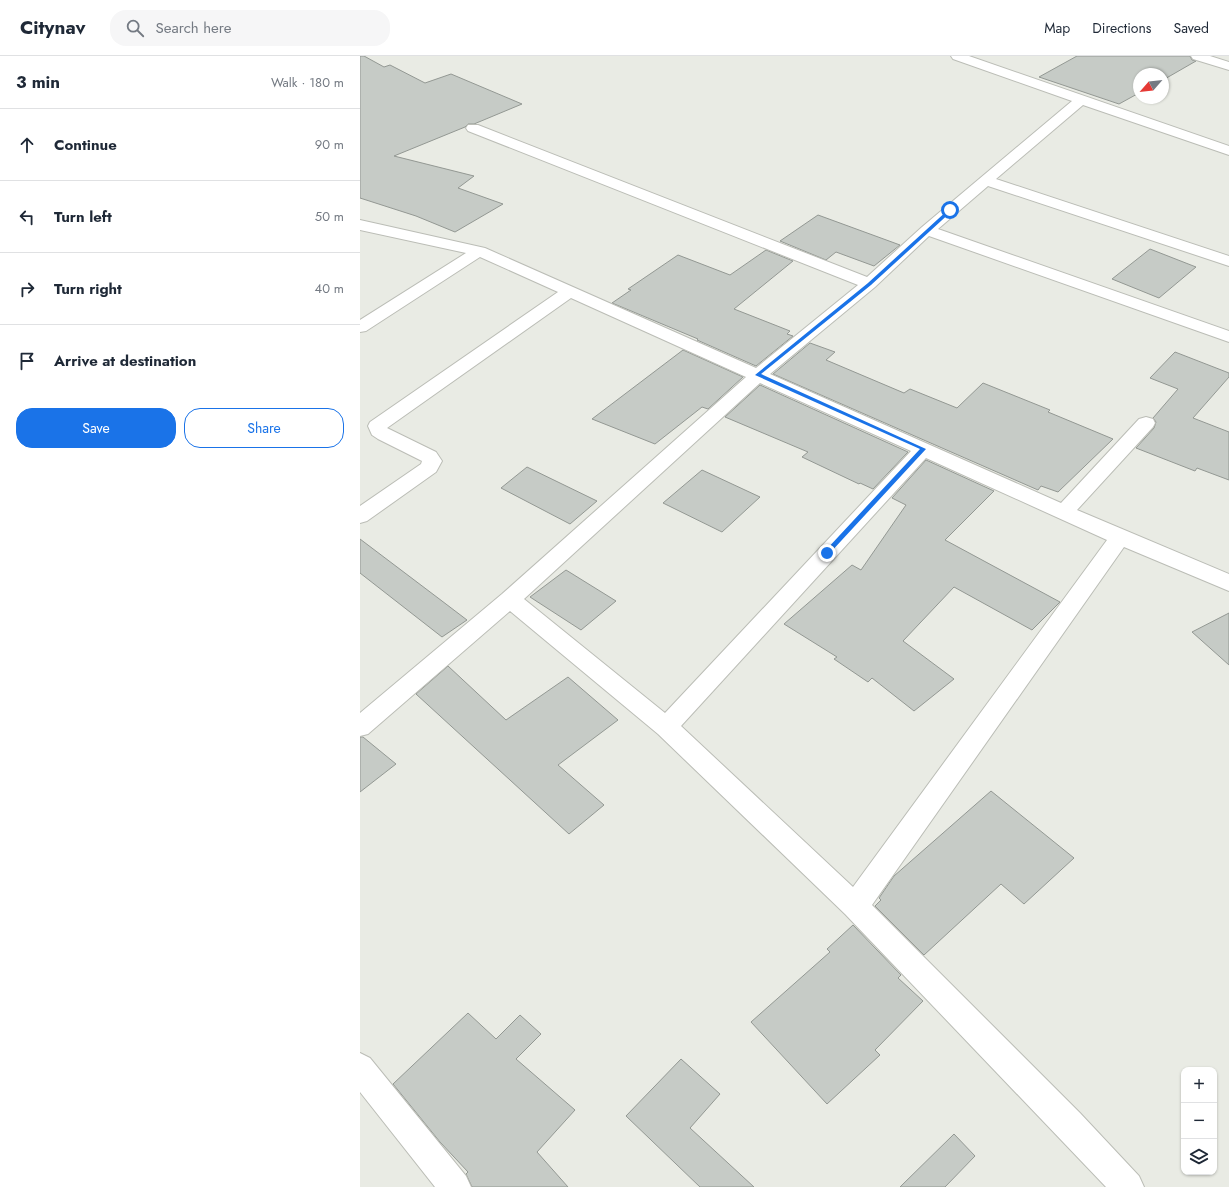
<!DOCTYPE html>
<meta charset="utf-8">
<style>
:root{--surface:#fff;--page:#f6f6f7;--text:#1f2937;--muted:#747a83;--line:#e0e1e3;--accent:#1a73e8}
body{margin:0;font-family:Jost,sans-serif;background:var(--page);color:var(--text)}
.controls{position:absolute;right:12px;bottom:12px;display:grid;overflow:hidden;border-radius:8px;box-shadow:0 1px 3px #0004}
.controls button{width:36px;height:36px;display:grid;place-items:center;padding:0;border:0;border-bottom:1px solid var(--line);background:var(--surface);color:var(--text);font:20px sans-serif}
.compass{position:absolute;left:773px;top:12px;width:36px;height:36px;border-radius:50%;background:var(--surface);box-shadow:0 1px 3px #0004;rotate:242deg}
.stop{position:absolute;width:12px;height:12px;margin:-9px;border:3px solid #1a73e8;border-radius:50%;background:#fff}
.stop.end{background:#1a73e8;border-color:#fff;box-shadow:0 1px 4px #0008}
.list{margin:0;padding:0;list-style:none}
h2{display:flex;justify-content:space-between;align-items:center;height:52px;margin:0;padding:0 16px;font-size:17px}
h2 small{font-size:13px;font-weight:400;color:var(--muted)}
.list li{display:grid;grid-template-columns:26px 1fr auto;gap:12px;align-items:center;box-sizing:border-box;height:72px;padding:0 16px;border-top:1px solid var(--line)}
.list b{display:block;font-size:15px;white-space:nowrap}
.list em{font-size:13px;font-style:normal;color:var(--muted)}
.actions{display:flex;gap:8px;padding:12px 16px}
.actions a{flex:1;padding:9px 0;border:1px solid var(--accent);border-radius:16px;text-align:center;font-size:14px;color:var(--accent)}
.actions .main{background:var(--accent);color:#fff}
.icon{flex:none;width:22px;height:22px;fill:none;stroke:currentColor;stroke-width:2;stroke-linecap:round;stroke-linejoin:round}
.map{position:relative;flex:none;width:869px;height:1131px;overflow:hidden}
header{display:flex;align-items:center;gap:24px;box-sizing:border-box;height:56px;padding:0 20px;background:var(--surface);border-bottom:1px solid var(--line)}
header strong{font-size:19px}
nav{display:flex;gap:22px;margin-inline-start:auto;font-size:14px}
.search{width:280px;height:36px;background:var(--page);display:flex;align-items:center;gap:10px;box-sizing:border-box;padding:0 14px;border-radius:16px;color:var(--muted);font-size:15px}
main{display:flex}
aside{flex:1;background:var(--surface)}
.map>svg:first-child{display:block}
.building{fill:#c6cbc6;stroke:#939893}
.lines{fill:none;stroke-linecap:round;stroke-linejoin:round}
.minor-casing{stroke:#bbbdb6;stroke-width:2}
.minor{fill:#fff;fill-rule:evenodd}
.route{fill:#1a73e8}
</style>
<header>
<strong>Citynav</strong>
<div class="search"><svg class="icon" aria-label="search" viewBox="0 0 24 24"><circle cx="10" cy="10" r="6"/><path d="M15 15l6 6"/></svg>Search here</div>
<nav><a>Map</a><a>Directions</a><a>Saved</a></nav>
</header>
<main>
<aside>
<h2>3 min<small>Walk · 180 m</small></h2>
<ul class="list">
<li><svg class="icon" aria-label="ahead" viewBox="0 0 24 24"><path d="M12 20V5M6 11l6-6 6 6"/></svg><div><b>Continue</b></div><em>90 m</em></li>
<li><svg class="icon" aria-label="left" viewBox="0 0 24 24"><path d="M17 20v-9H6M10 6l-5 5 5 5"/></svg><div><b>Turn left</b></div><em>50 m</em></li>
<li><svg class="icon" aria-label="right" viewBox="0 0 24 24"><path d="M7 20v-9h11M14 6l5 5-5 5"/></svg><div><b>Turn right</b></div><em>40 m</em></li>
<li><svg class="icon" aria-label="arrive" viewBox="0 0 24 24"><path d="M6 21V4h12l-3 4 3 4H6"/></svg><div><b>Arrive at destination</b></div></li>
</ul>
<div class="actions"><a class="main">Save</a><a>Share</a></div>
</aside>
<div class="map">
<svg width="869" height="1131" viewBox="0 0 869 1131">
<rect width="100%" height="100%" fill="#e9ebe4"/>
<path class="building" d="M 0,0 L 4,0 L 24,11 L 30,9 L 65,27 L 91,18 L 162,48 L 114,68 L 108,68 L 105,71 L 34,100 L 114,120 L 98,132 L 143,148 L 95,176 L 56,160 L 0,142 Z
M 717,0 L 830,0 L 832,4 L 836,5 L 803,24 L 803,18 L 779,18 L 779,37 L 759,48 L 679,21 Z
M 458,159 L 540,189 L 514,210 L 476,196 L 466,204 L 420,185 Z
M 790,193 L 836,211 L 799,242 L 752,223 Z
M 406,194 L 433,205 L 374,253 L 430,275 L 427,278 L 433,280 L 396,310 L 337,284 L 338,283 L 252,247 L 271,234 L 268,233 L 318,199 L 370,219 Z
M 450,287 L 475,296 L 466,304 L 544,337 L 550,333 L 597,352 L 623,327 L 690,354 L 688,356 L 753,383 L 698,436 L 681,430 L 678,434 L 413,318 Z
M 323,294 L 383,321 L 348,353 L 342,351 L 295,388 L 232,363 Z
M 815,296 L 869,317 L 869,321 L 833,362 L 869,376 L 869,424 L 837,412 L 835,415 L 776,392 L 794,372 L 796,366 L 793,362 L 818,333 L 790,322 Z
M 400,329 L 548,396 L 513,433 L 500,427 L 499,428 L 442,401 L 448,396 L 365,361 Z
M 566,404 L 634,435 L 585,484 L 700,546 L 672,574 L 594,531 L 543,585 L 594,623 L 554,655 L 512,622 L 508,626 L 474,603 L 477,601 L 424,568 L 492,509 L 501,514 L 546,449 L 532,442 Z
M 167,411 L 237,445 L 210,468 L 141,432 Z
M 342,414 L 400,441 L 362,476 L 303,447 Z
M 0,483 L 82,545 L 107,564 L 82,581 L 0,517 Z
M 206,514 L 256,545 L 221,574 L 170,541 Z
M 869,557 L 869,609 L 832,576 Z
M 88,610 L 146,664 L 208,621 L 258,664 L 198,709 L 244,749 L 209,778 L 56,638 Z
M 0,681 L 3,681 L 36,708 L 0,736 Z
M 631,735 L 714,802 L 664,848 L 641,828 L 564,899 L 515,850 L 521,844 L 519,842 L 534,820 Z
M 493,869 L 541,919 L 538,922 L 563,945 L 515,994 L 520,999 L 467,1048 L 391,966 L 470,896 L 467,893 Z
M 108,957 L 136,983 L 160,959 L 181,978 L 156,1003 L 215,1054 L 177,1096 L 208,1131 L 112,1131 L 106,1118 L 108,1116 L 80,1086 L 33,1028 Z
M 321,1003 L 360,1038 L 330,1072 L 394,1131 L 340,1131 L 266,1060 Z
M 594,1078 L 615,1100 L 585,1131 L 540,1131 Z"/>
<g class="lines">
<defs>
<path id="minor" d="M 591,0 L 609,0 L 869,90 L 869,99 L 723,49 L 636,123 L 869,200 L 869,210 L 628,130 L 578,173 L 869,275 L 869,286 L 569,180 L 515,231 L 410,318 L 701,447 L 779,363 L 786,361 L 793,363 L 795,367 L 793,371 L 717,454 L 869,518 L 869,535 L 764,491 L 512,849 L 720,1057 L 779,1120 L 784,1131 L 746,1131 L 485,858 L 298,678 L 150,555 L 8,678 L 0,680 L 0,657 L 142,538 L 386,321 L 211,242 L 27,372 L 76,396 L 82,405 L 76,416 L 7,465 L 0,467 L 0,450 L 61,408 L 62,405 L 18,383 L 12,379 L 8,370 L 10,366 L 198,236 L 120,201 L 6,275 L 0,276 L 0,264 L 106,197 L 0,174 L 0,164 L 125,192 L 396,312 L 498,229 L 108,75 L 106,72 L 108,69 L 118,69 L 507,221 L 562,171 L 712,45 L 593,3 ZM 400,327 L 551,395 L 305,657 L 164,543 ZM 566,402 L 747,484 L 493,831 L 321,670 Z
M 831,0 L 850,0 L 869,6 L 869,14 L 833,3 Z
M 0,997 L 10,1002 L 106,1120 L 111,1131 L 75,1131 L 0,1036 Z"/>
</defs>
<use href="#minor" class="minor-casing"/>
<use href="#minor" class="minor"/>
</g>
<path class="route" d="M 589,153 L 593,154 L 511,229 L 401,318 L 566,393 L 469,498 L 465,498 L 465,495 L 560,393 L 395,319 L 508,227 Z"/>
</svg>
<div class="controls">
<button>+</button>
<button>−</button>
<button><svg class="icon" aria-label="layers" viewBox="0 0 24 24"><path d="M12 4l9 5-9 5-9-5zM3 14l9 5 9-5"/></svg></button>
</div>
<svg class="compass" viewBox="-18 -18 36 36"><path d="M0-13l5 13h-10z" fill="#e53935"/><path d="M0 13l5-13h-10z" fill="#747a83"/></svg>
<div class="stop" style="left:590px;top:154px"></div>
<div class="stop end" style="left:467px;top:497px"></div>
</div>
</main>
